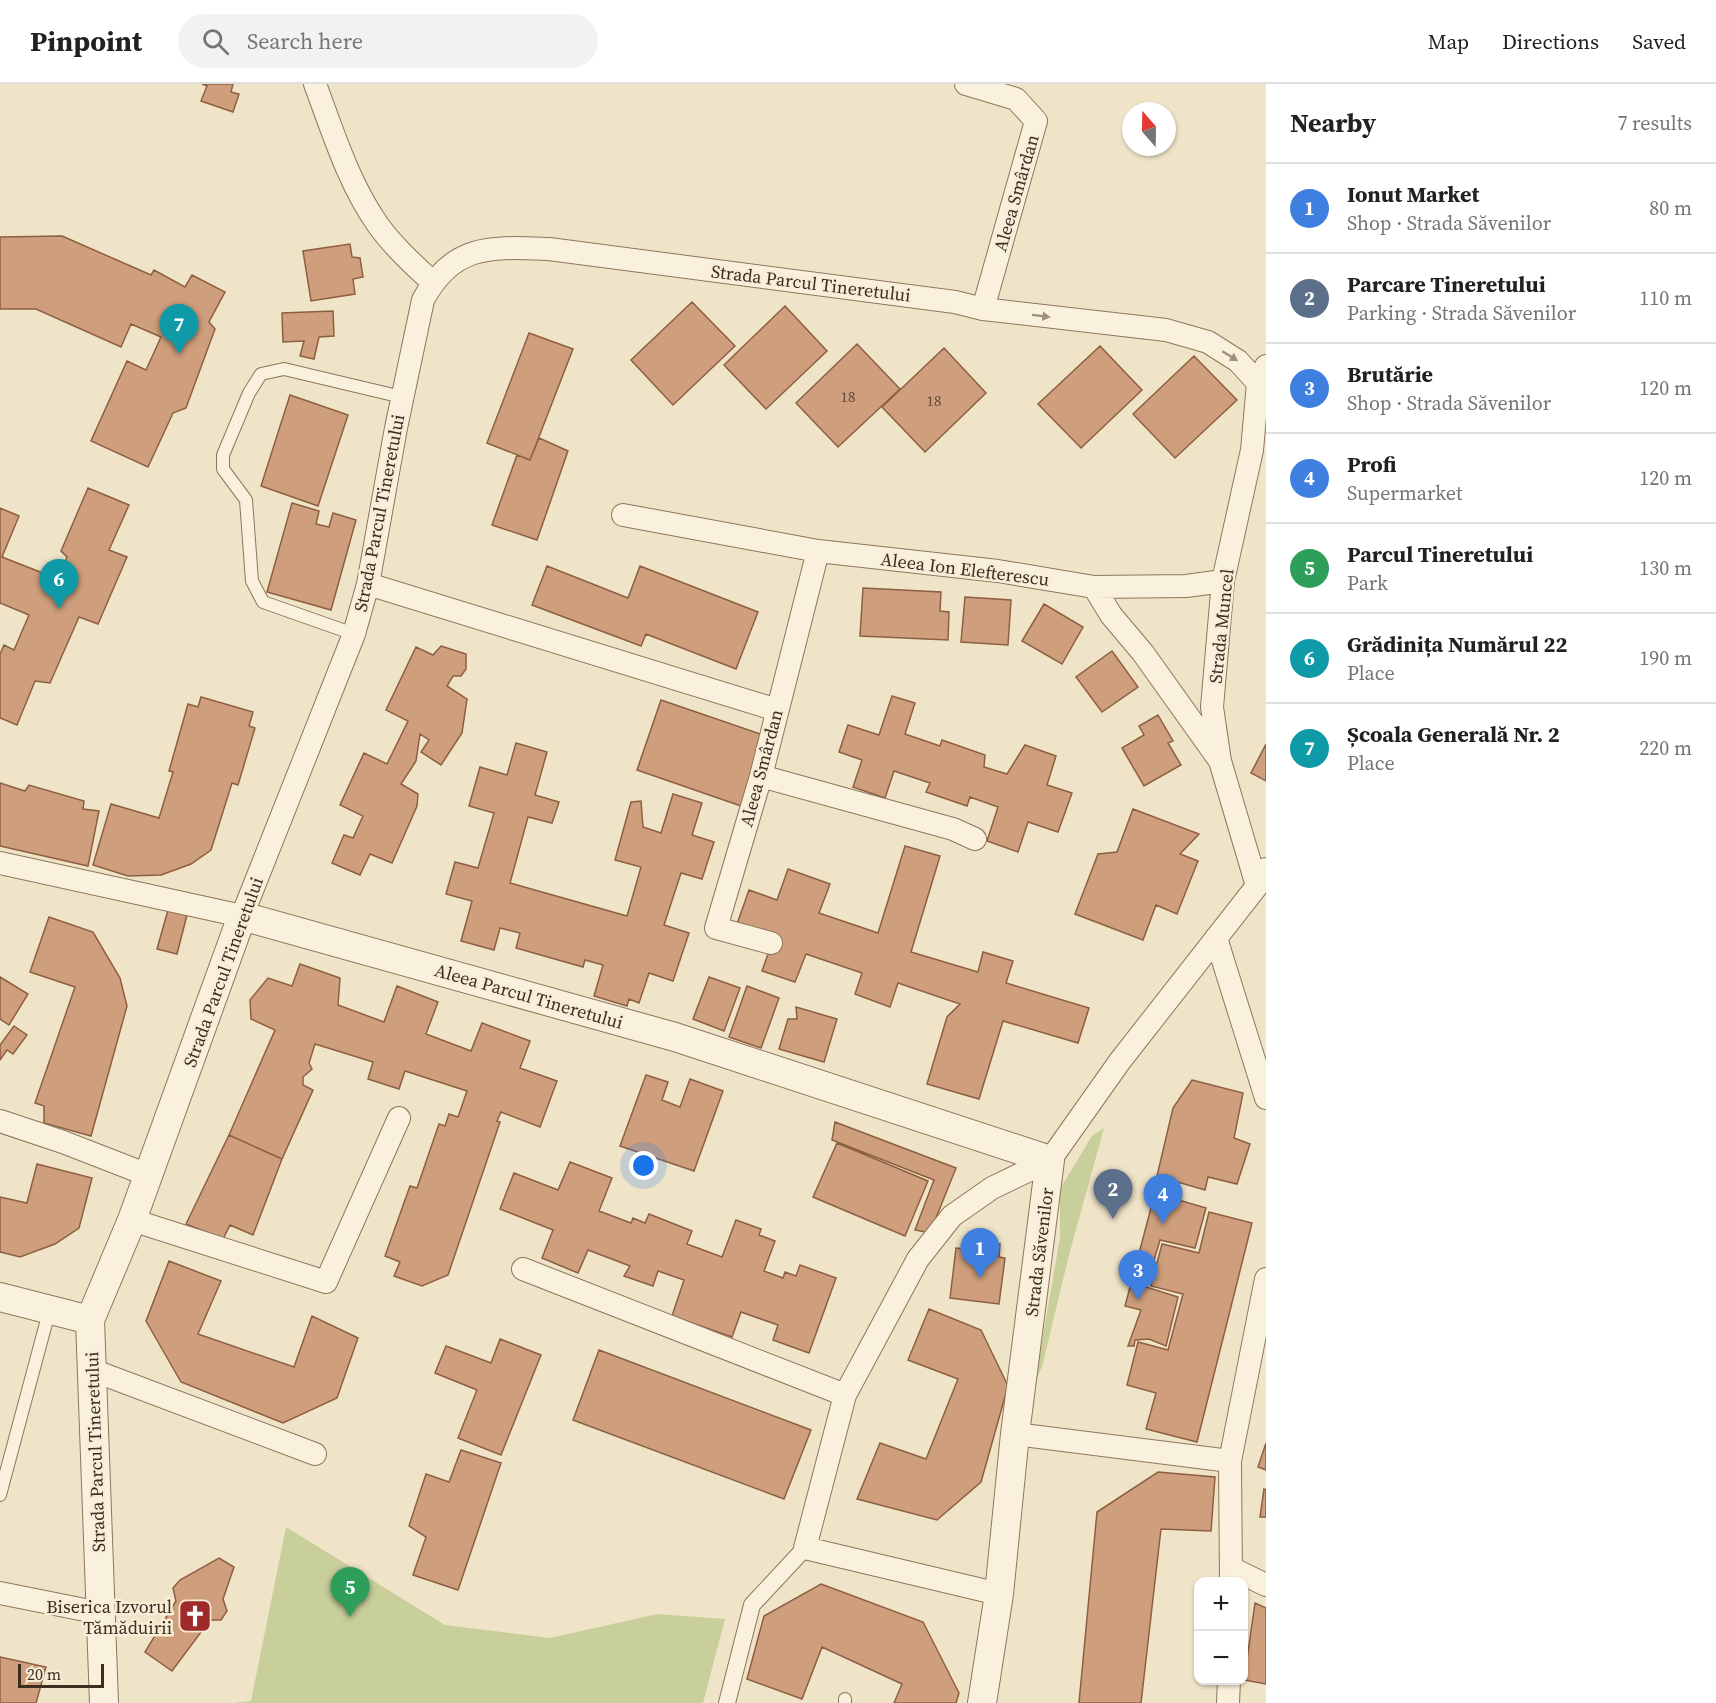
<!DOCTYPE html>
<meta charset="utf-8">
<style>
:root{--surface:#fff;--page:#f2f2f2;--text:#202124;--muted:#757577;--line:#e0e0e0;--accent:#0f766e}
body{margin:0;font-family:"Source Serif 4",serif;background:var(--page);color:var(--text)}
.controls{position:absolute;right:18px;bottom:18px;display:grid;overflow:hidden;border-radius:12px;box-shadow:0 2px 4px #0004}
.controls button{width:54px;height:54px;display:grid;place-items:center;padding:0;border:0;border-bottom:2px solid var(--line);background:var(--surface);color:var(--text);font:30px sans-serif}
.compass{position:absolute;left:1122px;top:18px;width:54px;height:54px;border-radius:50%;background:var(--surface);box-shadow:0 2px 4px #0004;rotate:340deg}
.scale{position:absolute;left:18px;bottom:15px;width:86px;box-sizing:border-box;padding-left:6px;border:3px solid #3d2e20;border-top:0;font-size:16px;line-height:21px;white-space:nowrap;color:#3d2e20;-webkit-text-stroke:4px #f7eed8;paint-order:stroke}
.you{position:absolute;left:644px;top:1082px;width:21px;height:21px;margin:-15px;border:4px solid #fff;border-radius:50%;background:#1a73e8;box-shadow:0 0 0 9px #1a73e833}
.badge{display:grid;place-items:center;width:39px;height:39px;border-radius:50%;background:var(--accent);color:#fff;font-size:20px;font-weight:700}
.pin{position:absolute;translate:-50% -50px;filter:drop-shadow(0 2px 3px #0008)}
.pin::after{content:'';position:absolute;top:32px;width:21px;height:18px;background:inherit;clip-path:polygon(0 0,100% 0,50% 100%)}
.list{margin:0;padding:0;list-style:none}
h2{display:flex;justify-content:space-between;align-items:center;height:78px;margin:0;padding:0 24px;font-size:26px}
h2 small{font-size:20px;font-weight:400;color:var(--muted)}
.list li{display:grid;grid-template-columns:39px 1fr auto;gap:18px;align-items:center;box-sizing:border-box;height:90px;padding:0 24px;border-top:2px solid var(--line)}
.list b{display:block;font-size:22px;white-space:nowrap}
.list p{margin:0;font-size:20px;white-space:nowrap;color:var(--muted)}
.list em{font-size:20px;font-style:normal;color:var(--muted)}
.icon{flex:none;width:33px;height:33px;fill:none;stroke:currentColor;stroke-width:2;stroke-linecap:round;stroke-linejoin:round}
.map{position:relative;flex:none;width:1266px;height:1619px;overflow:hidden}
header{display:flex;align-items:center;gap:36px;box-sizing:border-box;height:84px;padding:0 30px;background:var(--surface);border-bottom:2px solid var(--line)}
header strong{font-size:28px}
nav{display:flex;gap:33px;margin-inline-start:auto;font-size:21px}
.search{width:420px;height:54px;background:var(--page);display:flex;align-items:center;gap:15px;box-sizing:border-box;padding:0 21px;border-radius:33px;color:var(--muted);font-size:22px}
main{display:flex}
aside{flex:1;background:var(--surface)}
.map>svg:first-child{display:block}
.green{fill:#c9cf9b}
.building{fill:#cf9f7d;stroke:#8d5f41;stroke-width:1.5}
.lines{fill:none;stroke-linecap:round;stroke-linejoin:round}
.service-casing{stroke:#8d765c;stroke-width:14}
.pedestrian-casing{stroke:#8d765c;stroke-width:18}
.minor-casing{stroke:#8d765c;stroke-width:24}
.tertiary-casing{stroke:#8d765c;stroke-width:30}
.service{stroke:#faf1dc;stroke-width:12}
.pedestrian{stroke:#faf1dc;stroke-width:16}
.minor{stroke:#faf1dc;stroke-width:22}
.tertiary{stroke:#faf1dc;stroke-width:28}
.oneway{fill:#9c907e}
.labels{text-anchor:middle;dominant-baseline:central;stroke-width:5;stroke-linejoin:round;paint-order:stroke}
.number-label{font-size:15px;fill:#624a37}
.street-label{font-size:18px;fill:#3d2e20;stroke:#f7eed8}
.poi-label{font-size:18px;fill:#3d2e20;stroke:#f7eed8;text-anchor:end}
</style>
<header>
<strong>Pinpoint</strong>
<div class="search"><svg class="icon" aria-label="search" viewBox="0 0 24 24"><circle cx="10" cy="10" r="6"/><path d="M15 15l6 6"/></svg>Search here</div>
<nav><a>Map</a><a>Directions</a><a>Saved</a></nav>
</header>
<main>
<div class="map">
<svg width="1266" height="1619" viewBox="0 0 1266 1619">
<rect width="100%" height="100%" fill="#f0e4c8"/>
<path class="green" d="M 1104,1044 L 1069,1171 L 1042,1283 L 1035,1298 L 1060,1153 L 1060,1105 L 1092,1052 Z
M 286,1443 L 445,1541 L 550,1554 L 657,1530 L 725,1535 L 703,1619 L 234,1619 L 251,1617 Z"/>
<path class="building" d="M 202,0 L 233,0 L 231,8 L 239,10 L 233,28 L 201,17 L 207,2 Z
M 62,152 L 151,191 L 154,186 L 185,203 L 192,191 L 225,208 L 209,238 L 215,245 L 186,324 L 173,329 L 148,383 L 91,357 L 127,277 L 146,286 L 161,253 L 131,240 L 121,263 L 36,225 L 0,225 L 0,153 Z
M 350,160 L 352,173 L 360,174 L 363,193 L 353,195 L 355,210 L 311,217 L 303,167 Z
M 692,218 L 735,262 L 673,321 L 631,276 Z
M 785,222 L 827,267 L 766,325 L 724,281 Z
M 333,227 L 334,252 L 319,253 L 314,275 L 300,272 L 304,257 L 283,258 L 282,229 Z
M 529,249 L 573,265 L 530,376 L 487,359 Z
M 857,260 L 900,305 L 838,363 L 796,319 Z
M 1100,262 L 1142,306 L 1081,364 L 1038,320 Z
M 944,264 L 986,309 L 925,368 L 882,323 Z
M 1194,272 L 1237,316 L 1175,374 L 1133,330 Z
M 290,311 L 348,331 L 318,422 L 261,402 Z
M 539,354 L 568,367 L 537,456 L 492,441 L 517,371 L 530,376 Z
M 88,404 L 129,421 L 109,466 L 127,473 L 98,540 L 79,533 L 50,599 L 35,597 L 17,641 L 0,634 L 0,570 L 4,561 L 14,566 L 29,531 L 0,519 L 0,424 L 19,432 L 2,473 L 58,495 L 67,473 L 61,467 Z
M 292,419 L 319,427 L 316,440 L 329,443 L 333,429 L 356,436 L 331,526 L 267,508 Z
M 547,482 L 628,514 L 640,482 L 758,528 L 736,585 L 646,550 L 641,562 L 532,521 Z
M 863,504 L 941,508 L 940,527 L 949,528 L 948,556 L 860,552 Z
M 965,513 L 1011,516 L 1008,561 L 961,558 Z
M 1044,520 L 1083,543 L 1062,580 L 1022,557 Z
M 441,562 L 466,570 L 466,585 L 461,592 L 453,592 L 447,602 L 467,615 L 462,649 L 441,681 L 421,668 L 429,656 L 420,650 L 416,677 L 401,700 L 418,710 L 417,722 L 392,779 L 370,770 L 360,791 L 332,779 L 344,751 L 353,754 L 363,732 L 340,721 L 364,669 L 387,680 L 408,637 L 386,626 L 416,563 L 433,571 Z
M 1112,567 L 1138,603 L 1102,628 L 1076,593 Z
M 892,612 L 915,619 L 905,650 L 940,662 L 942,656 L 985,671 L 984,683 L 1007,690 L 1025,661 L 1056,672 L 1047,701 L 1072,709 L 1058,748 L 1028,738 L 1018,768 L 987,757 L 998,723 L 970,713 L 967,722 L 926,708 L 930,699 L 894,687 L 885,714 L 853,703 L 862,676 L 839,668 L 848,641 L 879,651 Z
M 201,613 L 253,628 L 249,642 L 255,644 L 238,701 L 232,699 L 211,766 L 191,780 L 161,791 L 128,792 L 93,781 L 111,720 L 159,734 L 173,688 L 169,687 L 188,620 L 198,623 Z
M 661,616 L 766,652 L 741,722 L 637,686 Z
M 1158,631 L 1173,657 L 1168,659 L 1181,681 L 1144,702 L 1122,664 L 1144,651 L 1139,642 Z
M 516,659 L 547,668 L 535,711 L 559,718 L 552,739 L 528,733 L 510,799 L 627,832 L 641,783 L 615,776 L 631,718 L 641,717 L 643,743 L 661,749 L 673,710 L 702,719 L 692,751 L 714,758 L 702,795 L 681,789 L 664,841 L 689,849 L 673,897 L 649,889 L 639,919 L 629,915 L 627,922 L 594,912 L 603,881 L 585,876 L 583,883 L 516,864 L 520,849 L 500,844 L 494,866 L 461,857 L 472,817 L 446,810 L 455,778 L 478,784 L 494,729 L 469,722 L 480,683 L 507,691 Z
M 1266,660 L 1266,697 L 1251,689 Z
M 0,699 L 25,707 L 29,701 L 84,717 L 83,725 L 99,727 L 88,782 L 0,762 Z
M 1133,725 L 1199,750 L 1180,770 L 1198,777 L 1177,830 L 1156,821 L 1143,856 L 1075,830 L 1098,770 L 1117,768 Z
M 905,762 L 940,772 L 911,868 L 978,888 L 983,868 L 1013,877 L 1006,899 L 1089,924 L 1078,959 L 1003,937 L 979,1015 L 927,1000 L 947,933 L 960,920 L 898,899 L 890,923 L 855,910 L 862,889 L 806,870 L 795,898 L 762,887 L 774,853 L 737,840 L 749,806 L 777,816 L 788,785 L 830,800 L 819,829 L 878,849 Z
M 168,826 L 187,831 L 177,870 L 157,865 Z
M 49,833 L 93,848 L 120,894 L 127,922 L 91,1052 L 44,1039 L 44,1022 L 35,1019 L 75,903 L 30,888 Z
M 300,880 L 340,894 L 338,921 L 384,938 L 397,902 L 438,918 L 426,950 L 471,967 L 482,939 L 530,957 L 520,984 L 557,997 L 540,1043 L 501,1028 L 497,1037 L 500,1038 L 448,1191 L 422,1202 L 394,1192 L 400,1178 L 385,1172 L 410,1102 L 417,1104 L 439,1040 L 445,1042 L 449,1030 L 458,1033 L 467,1007 L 405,987 L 399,1005 L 368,995 L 373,978 L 315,960 L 309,979 L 312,985 L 303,993 L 303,1001 L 313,1006 L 282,1075 L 229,1051 L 275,946 L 251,935 L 250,916 L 268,894 L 292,902 Z
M 0,893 L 28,910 L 9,941 L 0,935 Z
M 709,893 L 740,904 L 724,947 L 693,935 Z
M 747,902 L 779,914 L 761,964 L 729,953 Z
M 796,923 L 837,935 L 824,978 L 779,965 L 788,935 L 797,935 Z
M 14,942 L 27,951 L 13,970 L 7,966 L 0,976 L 0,961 Z
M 646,991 L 668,998 L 662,1016 L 680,1023 L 690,995 L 723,1007 L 694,1087 L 620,1062 Z
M 1192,996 L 1243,1009 L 1234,1054 L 1250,1060 L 1237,1100 L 1208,1093 L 1205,1106 L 1157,1092 L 1173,1024 Z
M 835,1038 L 956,1084 L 930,1149 L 915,1146 L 934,1096 L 832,1056 Z
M 229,1051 L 282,1075 L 253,1151 L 230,1141 L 223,1155 L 186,1140 Z
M 837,1059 L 928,1097 L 905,1152 L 813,1113 Z
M 570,1078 L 612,1094 L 599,1127 L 631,1139 L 633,1134 L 645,1139 L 649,1130 L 692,1147 L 687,1160 L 722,1173 L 736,1136 L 761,1145 L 759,1151 L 775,1157 L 764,1187 L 783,1194 L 785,1188 L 796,1192 L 800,1181 L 836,1194 L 809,1269 L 773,1256 L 778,1241 L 741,1228 L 732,1253 L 672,1232 L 684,1196 L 658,1187 L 653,1202 L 624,1192 L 630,1182 L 588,1166 L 578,1189 L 542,1174 L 553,1146 L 500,1125 L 514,1089 L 558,1106 Z
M 37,1080 L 92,1094 L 79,1144 L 55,1160 L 20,1173 L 0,1168 L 0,1113 L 27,1119 Z
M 1155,1109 L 1206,1124 L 1195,1164 L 1160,1156 L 1146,1203 L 1178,1213 L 1166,1262 L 1149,1255 L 1135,1256 L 1134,1262 L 1128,1262 L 1141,1226 L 1125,1222 Z
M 1209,1128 L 1252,1139 L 1197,1358 L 1146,1345 L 1156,1309 L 1127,1301 L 1138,1258 L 1168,1266 L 1183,1210 L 1151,1202 L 1162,1160 L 1199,1169 Z
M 969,1156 L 1000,1160 L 999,1173 L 1005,1174 L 999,1220 L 950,1214 L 956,1164 L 967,1165 Z
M 169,1177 L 221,1197 L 198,1250 L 294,1283 L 312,1232 L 358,1254 L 337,1314 L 283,1339 L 181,1298 L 146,1237 Z
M 929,1225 L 981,1246 L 1008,1302 L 981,1398 L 937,1436 L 857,1415 L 880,1359 L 926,1375 L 958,1295 L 908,1276 Z
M 500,1255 L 541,1271 L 501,1371 L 458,1354 L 477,1306 L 435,1289 L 446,1262 L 491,1279 Z
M 599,1266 L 811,1346 L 784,1415 L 573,1336 Z
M 1266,1359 L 1266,1386 L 1258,1383 Z
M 461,1366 L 501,1379 L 458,1506 L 413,1491 L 426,1453 L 409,1442 L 426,1390 L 449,1398 Z
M 1158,1388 L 1215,1393 L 1211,1447 L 1161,1445 L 1141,1619 L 1079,1619 L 1097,1428 Z
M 1264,1405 L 1266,1406 L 1266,1433 L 1260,1433 Z
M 219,1474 L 234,1483 L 223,1515 L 227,1527 L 221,1536 L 210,1536 L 172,1587 L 145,1568 L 176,1517 L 173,1504 L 180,1496 Z
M 821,1500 L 923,1538 L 959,1609 L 956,1619 L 894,1619 L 902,1600 L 822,1563 L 802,1615 L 747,1595 L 764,1532 Z
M 1255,1519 L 1266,1524 L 1266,1600 L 1244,1596 Z
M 0,1573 L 46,1583 L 36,1619 L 0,1619 Z"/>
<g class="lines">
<defs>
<path id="service" d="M 354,550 L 263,518 L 252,497 L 246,416 L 223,385 L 223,371 L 249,309 L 261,290 L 284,285 L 402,313
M 0,1411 L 49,1228
M 845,1619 L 845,1615"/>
<path id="pedestrian" d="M 727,1619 L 752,1521 L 805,1464"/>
<path id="minor" d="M 315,0 C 333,48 348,98 378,141 C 393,162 413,180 432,198
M 966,0 L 1016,15 L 1036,37 L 983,225
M 623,431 L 818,467 L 998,487 L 1094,503 L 1111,531 L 1143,569 L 1220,677
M 368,500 L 777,626
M 1094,503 L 1186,502 L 1223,497
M 761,692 L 953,745 L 975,755
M 0,779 L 242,832 L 354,550 L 368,500 L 396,344 L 423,216 C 453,159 492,163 549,165 L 955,218 L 983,225 L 1166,246 L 1208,258 L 1238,277 L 1258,299
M 1257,802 L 1220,677 L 1212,623 L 1223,497 L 1252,366 L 1258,299 L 1266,282
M 1216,854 L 1266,1014
M 771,859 L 716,844 L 761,692 L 818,467
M 0,1037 L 63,1058 L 148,1091
M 132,1136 L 326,1198 L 399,1034
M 523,1185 L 845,1311
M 92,1286 L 315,1370
M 1015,1350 L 1230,1377
M 1231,1484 L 1266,1501
M 1231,1498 L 1230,1377 L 1266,1195
M 0,1509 L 100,1529
M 999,1510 L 805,1464 L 845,1311 L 918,1175 L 952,1132 L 992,1104 L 1050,1076 L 1120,977 L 1257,802 L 1266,785
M 1228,1619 L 1229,1596"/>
<path id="tertiary" d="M 0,1213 L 90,1236
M 104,1619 L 90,1236 L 132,1136 L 242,832 L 675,953 L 1050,1076 L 1015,1350 L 999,1510 L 982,1619"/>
</defs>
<use href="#service" class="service-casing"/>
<use href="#pedestrian" class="pedestrian-casing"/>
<use href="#minor" class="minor-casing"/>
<use href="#tertiary" class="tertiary-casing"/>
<use href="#service" class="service"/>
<use href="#pedestrian" class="pedestrian"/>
<use href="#minor" class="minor"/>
<use href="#tertiary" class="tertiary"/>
</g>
<defs><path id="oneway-solid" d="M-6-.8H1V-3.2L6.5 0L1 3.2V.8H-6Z" transform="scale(1.5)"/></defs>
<g class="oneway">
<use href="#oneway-solid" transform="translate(1041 232) rotate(7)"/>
<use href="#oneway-solid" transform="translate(1230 272) rotate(32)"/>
</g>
<defs>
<symbol id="church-square" viewBox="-11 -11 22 22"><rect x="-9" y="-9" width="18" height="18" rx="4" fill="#9e2a2b" stroke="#f7eed8"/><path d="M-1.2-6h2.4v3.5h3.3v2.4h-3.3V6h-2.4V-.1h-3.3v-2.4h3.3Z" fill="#fff"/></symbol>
</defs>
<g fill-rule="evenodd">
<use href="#church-square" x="176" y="1513" width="38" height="38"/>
</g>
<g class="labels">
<g class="number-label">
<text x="848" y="312">18</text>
<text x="934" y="316">18</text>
</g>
<g class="street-label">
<text transform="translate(1016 109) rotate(-74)">Aleea Smârdan</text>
<text transform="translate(811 199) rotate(7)">Strada Parcul Tineretului</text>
<text transform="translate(379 429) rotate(-79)">Strada Parcul Tineretului</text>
<text transform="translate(965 485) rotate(7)">Aleea Ion Elefterescu</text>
<text transform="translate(1221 542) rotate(-84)">Strada Muncel</text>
<text transform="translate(761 684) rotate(-75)">Aleea Smârdan</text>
<text transform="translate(223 888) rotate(-70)">Strada Parcul Tineretului</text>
<text transform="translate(529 912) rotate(16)">Aleea Parcul Tineretului</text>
<text transform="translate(1039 1168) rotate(-83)">Strada Săvenilor</text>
<text transform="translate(95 1368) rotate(-92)">Strada Parcul Tineretului</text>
</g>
<g class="poi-label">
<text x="172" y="1522">Biserica Izvorul<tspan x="172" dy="21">Tămăduirii</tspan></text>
</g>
</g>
</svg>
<div class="controls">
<button>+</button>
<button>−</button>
</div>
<svg class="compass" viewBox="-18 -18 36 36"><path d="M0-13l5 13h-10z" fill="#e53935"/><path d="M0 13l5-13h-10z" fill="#757577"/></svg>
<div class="scale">20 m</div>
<div class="you"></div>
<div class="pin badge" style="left:980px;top:1194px;background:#3f7fe0">1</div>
<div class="pin badge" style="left:1113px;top:1135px;background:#5c6f8a">2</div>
<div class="pin badge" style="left:1138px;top:1216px;background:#3f7fe0">3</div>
<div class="pin badge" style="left:1163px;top:1140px;background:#3f7fe0">4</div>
<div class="pin badge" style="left:350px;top:1533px;background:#2e9e5b">5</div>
<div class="pin badge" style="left:59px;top:525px;background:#0f9aa8">6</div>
<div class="pin badge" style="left:179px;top:270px;background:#0f9aa8">7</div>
</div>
<aside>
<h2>Nearby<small>7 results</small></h2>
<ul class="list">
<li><span class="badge" style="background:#3f7fe0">1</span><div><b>Ionut Market</b><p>Shop · Strada Săvenilor</p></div><em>80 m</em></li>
<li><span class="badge" style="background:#5c6f8a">2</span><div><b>Parcare Tineretului</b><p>Parking · Strada Săvenilor</p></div><em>110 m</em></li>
<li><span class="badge" style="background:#3f7fe0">3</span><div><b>Brutărie</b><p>Shop · Strada Săvenilor</p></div><em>120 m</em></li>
<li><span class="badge" style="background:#3f7fe0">4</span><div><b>Profi</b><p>Supermarket</p></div><em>120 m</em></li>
<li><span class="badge" style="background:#2e9e5b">5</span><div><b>Parcul Tineretului</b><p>Park</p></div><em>130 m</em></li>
<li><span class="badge" style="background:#0f9aa8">6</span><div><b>Grădinița Numărul 22</b><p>Place</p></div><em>190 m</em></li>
<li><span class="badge" style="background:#0f9aa8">7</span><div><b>Școala Generală Nr. 2</b><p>Place</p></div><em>220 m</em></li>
</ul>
</aside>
</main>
